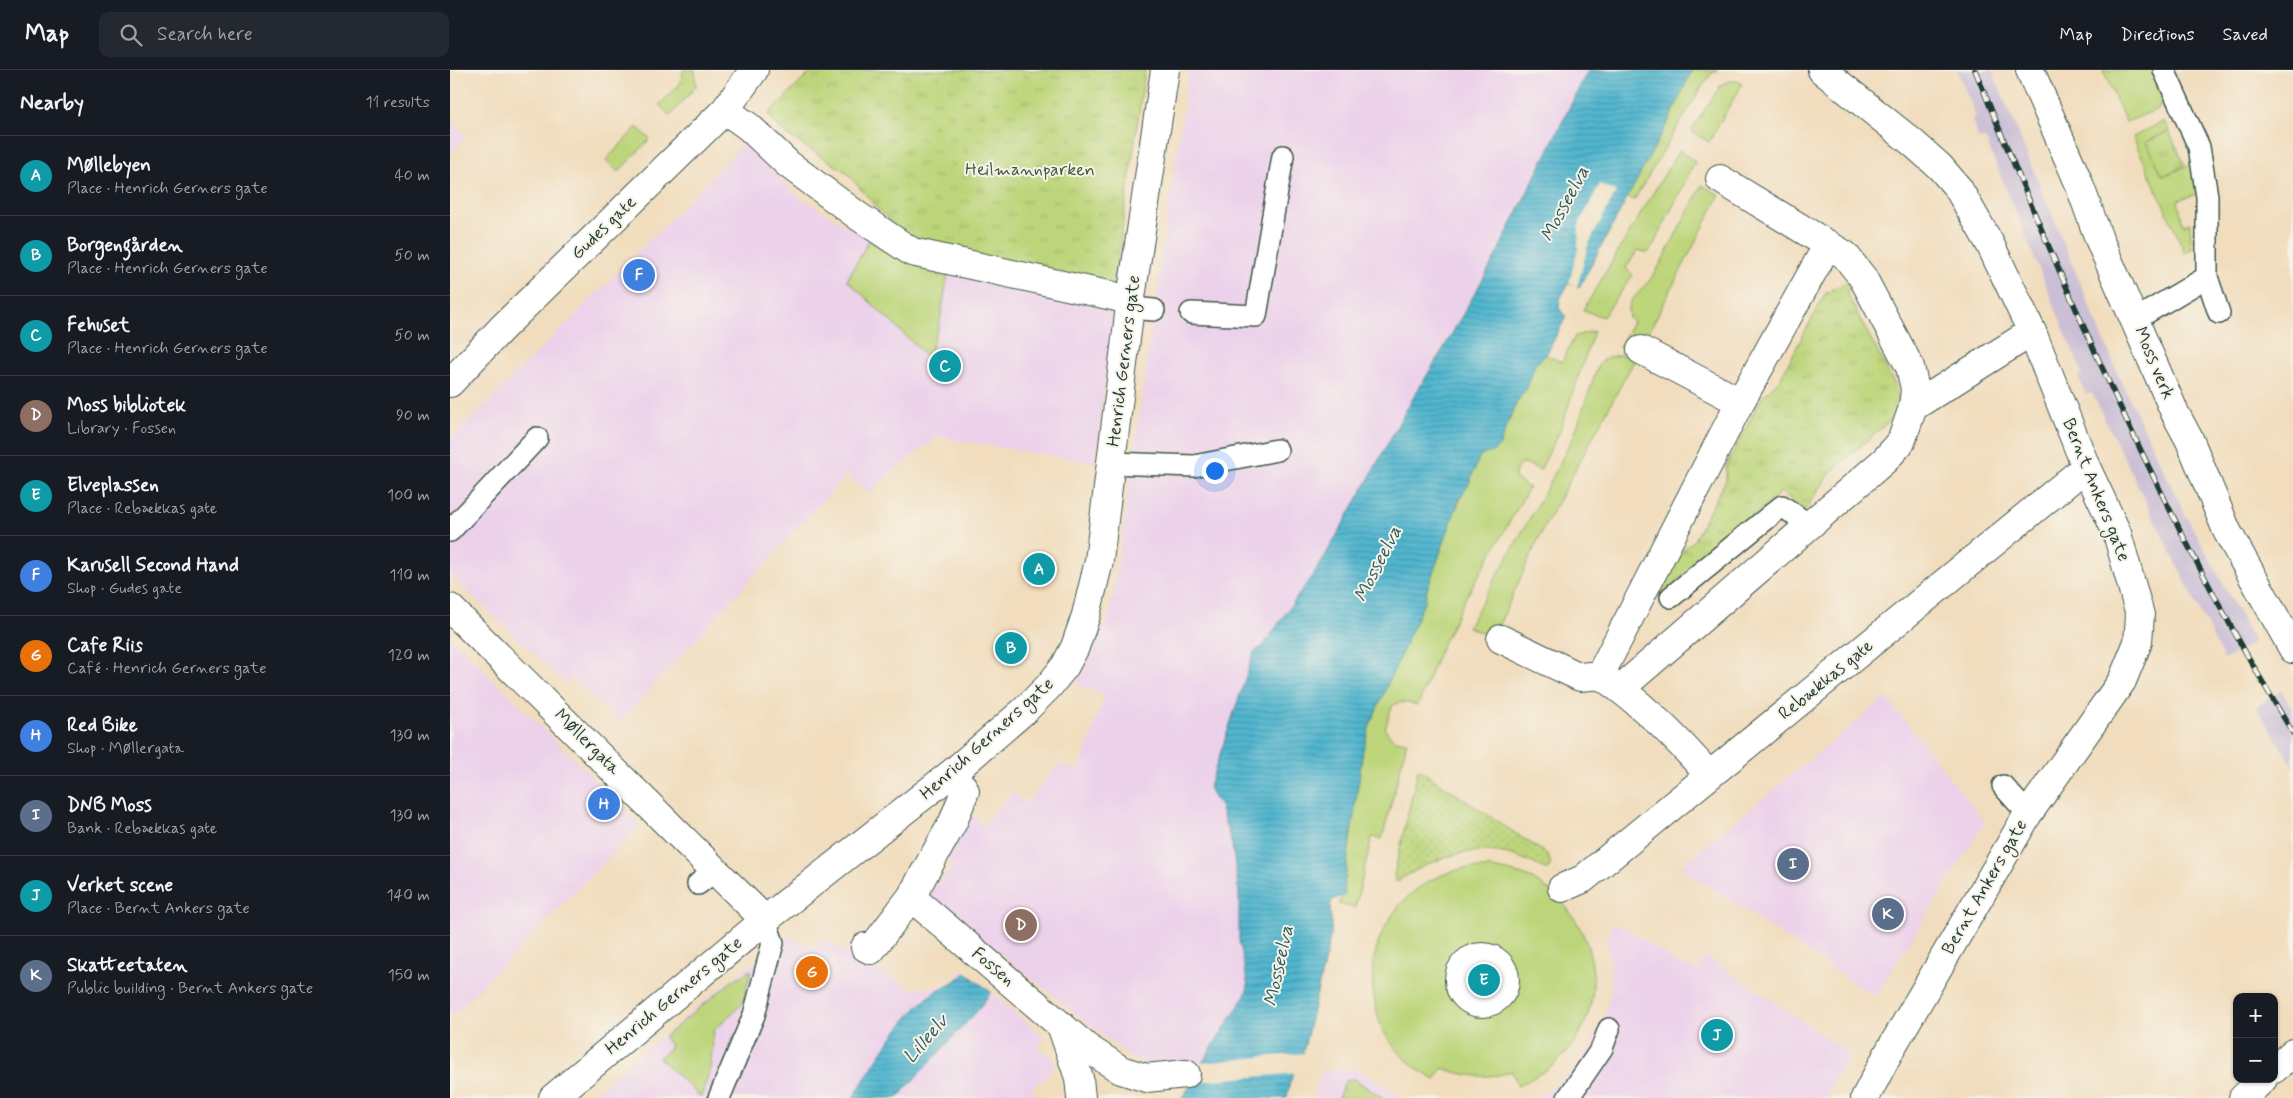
<!DOCTYPE html>
<meta charset="utf-8">
<style>
:root{--surface:#171b24;--page:#242831;--text:#f1f3f6;--muted:#9ea1a6;--line:#363941;--accent:#7c3aed}
body{margin:0;font-family:Mynerve,sans-serif;background:var(--page);color:var(--text)}
.controls{position:absolute;right:15px;bottom:15px;display:grid;overflow:hidden;border-radius:10px;box-shadow:0 1px 4px #0004}
.controls button{width:45px;height:45px;display:grid;place-items:center;padding:0;border:0;border-bottom:1px solid var(--line);background:var(--surface);color:var(--text);font:25px sans-serif}
.you{position:absolute;left:764px;top:400px;width:18px;height:18px;margin:-12px;border:4px solid #fff;border-radius:50%;background:#1a73e8;box-shadow:0 0 0 8px #1a73e833}
.badge{display:grid;place-items:center;width:32px;height:32px;border-radius:50%;background:var(--accent);color:#fff;font-size:16px;font-weight:700}
.pin{position:absolute;translate:-50% -50%;border:2px solid #fff;box-shadow:0 1px 5px #0006}
.list{margin:0;padding:0;list-style:none}
h2{display:flex;justify-content:space-between;align-items:center;height:65px;margin:0;padding:0 20px;font-size:21px}
h2 small{font-size:16px;font-weight:400;color:var(--muted)}
.list li{display:grid;grid-template-columns:32px 1fr auto;gap:15px;align-items:center;box-sizing:border-box;height:80px;padding:0 20px;border-top:1px solid var(--line)}
.list b{display:block;font-size:19px;white-space:nowrap}
.list p{margin:0;font-size:16px;white-space:nowrap;color:var(--muted)}
.list em{font-size:16px;font-style:normal;color:var(--muted)}
.icon{flex:none;width:28px;height:28px;fill:none;stroke:currentColor;stroke-width:2;stroke-linecap:round;stroke-linejoin:round}
.map{position:relative;flex:none;width:1843px;height:1028px;overflow:hidden}
header{display:flex;align-items:center;gap:30px;box-sizing:border-box;height:70px;padding:0 25px;background:var(--surface);border-bottom:1px solid var(--line)}
header strong{font-size:24px}
nav{display:flex;gap:28px;margin-inline-start:auto;font-size:18px}
.search{width:350px;height:45px;background:var(--page);display:flex;align-items:center;gap:12px;box-sizing:border-box;padding:0 18px;border-radius:10px;color:var(--muted);font-size:19px}
main{display:flex}
aside{flex:1;background:var(--surface)}
.map>svg:first-child{display:block}
.built{fill:#ecd1ea}
.industrial{fill:#cbbfd5}
.grass{fill:#bdd57a;stroke:#6e8957;fill-rule:evenodd}
.park{fill:url(#park-tufts);stroke:#6e8957}
.garden{fill:url(#garden-dots);stroke:#6e8957}
.water{fill:url(#water-rules);stroke:#387a82}
.pier{fill:#f1ddbd}
.lines{fill:none;stroke-linecap:round;stroke-linejoin:round}
.service-casing{stroke:#3e5549;stroke-width:24}
.pedestrian-casing{stroke:#3e5549;stroke-width:30}
.minor-casing{stroke:#3e5549;stroke-width:30}
.service{stroke:#fff;stroke-width:21}
.pedestrian{stroke:#fff;stroke-width:28}
.minor{stroke:#fff;stroke-width:28}
.rail-casing{stroke:#1f3d34;stroke-width:5.5}
.rail{stroke:#f7f3e8;stroke-width:4;stroke-dasharray:11;stroke-linecap:butt}
.labels{text-anchor:middle;dominant-baseline:central;stroke-width:4;stroke-linejoin:round;paint-order:stroke}
.park-label{font-size:18px;fill:#3f5b42;stroke:#f7f3e8}
.street-label{font-size:18px;fill:#1f3d34;stroke:#f7f3e8}
.water-label{font-size:19px;font-style:italic;fill:#2c5b5b;stroke:#f7f3e8}
</style>
<header>
<strong>Map</strong>
<div class="search"><svg class="icon" aria-label="search" viewBox="0 0 24 24"><circle cx="10" cy="10" r="6"/><path d="M15 15l6 6"/></svg>Search here</div>
<nav><a>Map</a><a>Directions</a><a>Saved</a></nav>
</header>
<main>
<aside>
<h2>Nearby<small>11 results</small></h2>
<ul class="list">
<li><span class="badge" style="background:#0f9aa8">A</span><div><b>Møllebyen</b><p>Place · Henrich Gerners gate</p></div><em>40 m</em></li>
<li><span class="badge" style="background:#0f9aa8">B</span><div><b>Borgengården</b><p>Place · Henrich Gerners gate</p></div><em>50 m</em></li>
<li><span class="badge" style="background:#0f9aa8">C</span><div><b>Fehuset</b><p>Place · Henrich Gerners gate</p></div><em>50 m</em></li>
<li><span class="badge" style="background:#8d6e63">D</span><div><b>Moss bibliotek</b><p>Library · Fossen</p></div><em>90 m</em></li>
<li><span class="badge" style="background:#0f9aa8">E</span><div><b>Elveplassen</b><p>Place · Rebækkas gate</p></div><em>100 m</em></li>
<li><span class="badge" style="background:#3f7fe0">F</span><div><b>Karusell Second Hand</b><p>Shop · Gudes gate</p></div><em>110 m</em></li>
<li><span class="badge" style="background:#e8710a">G</span><div><b>Cafe Riis</b><p>Café · Henrich Gerners gate</p></div><em>120 m</em></li>
<li><span class="badge" style="background:#3f7fe0">H</span><div><b>Red Bike</b><p>Shop · Møllergata</p></div><em>130 m</em></li>
<li><span class="badge" style="background:#5c6f8a">I</span><div><b>DNB Moss</b><p>Bank · Rebækkas gate</p></div><em>130 m</em></li>
<li><span class="badge" style="background:#0f9aa8">J</span><div><b>Verket scene</b><p>Place · Bernt Ankers gate</p></div><em>140 m</em></li>
<li><span class="badge" style="background:#5c6f8a">K</span><div><b>Skatteetaten</b><p>Public building · Bernt Ankers gate</p></div><em>150 m</em></li>
</ul>
</aside>
<div class="map">
<svg width="1843" height="1028" viewBox="0 0 1843 1028">
<defs>
<pattern id="park-tufts" width="24" height="20" patternUnits="userSpaceOnUse" patternTransform="scale(1.25)"><rect width="24" height="20" fill="#bdd57a"/><path d="M3 7l-1-3M5 7V3M7 7l1-3M15 17l-1-3M17 17v-4M19 17l1-3" fill="none" stroke="#a2b86a"/></pattern>
<pattern id="garden-dots" width="8" height="8" patternUnits="userSpaceOnUse" patternTransform="scale(1.25)"><rect width="8" height="8" fill="#bdd57a"/><path d="M2 2h.1M6 6h.1" fill="none" stroke="#a2b86a" stroke-width="1.8" stroke-linecap="round"/></pattern>
<pattern id="water-rules" width="6" height="5" patternUnits="userSpaceOnUse" patternTransform="scale(1.25)"><rect width="6" height="5" fill="#51b6cf"/><path d="M0 2.5h6" fill="none" stroke="#4395a9"/></pattern>
</defs>
<rect width="100%" height="100%" fill="#f7f3e8"/>
<filter id="ink" filterUnits="userSpaceOnUse"><feTurbulence type="fractalNoise" baseFrequency=".02" numOctaves="2"/><feDisplacementMap in="SourceGraphic" scale="10" xChannelSelector="R" yChannelSelector="G"/><feConvolveMatrix kernelMatrix="1 2 1 2 8 2 1 2 1" color-interpolation-filters="sRGB"/></filter>
<filter id="wash" filterUnits="userSpaceOnUse"><feTurbulence type="fractalNoise" baseFrequency=".0096" numOctaves="4" result="noise"/><feDisplacementMap in="SourceGraphic" scale="20" xChannelSelector="R" yChannelSelector="G"/><feGaussianBlur stdDeviation="1.12" result="paint"/><feColorMatrix in="noise" values="0 0 0 0 0 0 0 0 0 0 0 0 0 0 0 0 0 1.4 0 .05"/><feComposite in="paint" operator="in"/></filter>
<g filter="url(#wash)">
<rect width="100%" height="100%" fill="#f1ddbd"/>
<path class="built" d="M 739,0 L 1138,0 L 1042,193 L 957,338 L 918,410 L 871,493 L 812,577 L 804,582 L 769,732 L 782,775 L 789,824 L 789,871 L 798,916 L 795,926 L 752,993 L 694,994 L 683,989 L 478,826 L 504,794 L 491,784 L 521,745 L 535,755 L 562,721 L 577,734 L 609,694 L 629,701 L 655,624 L 626,615 L 659,545 L 664,520 Z
M 0,49 L 17,66 L 0,83 Z
M 294,73 L 348,126 L 419,170 L 397,210 L 479,288 L 489,256 L 499,198 L 665,233 L 645,393 L 487,367 L 436,407 L 420,424 L 397,404 L 170,652 L 121,607 L 115,613 L 0,505 L 0,370 L 221,149 Z
M 0,567 L 191,755 L 0,948 Z
M 1436,627 L 1535,752 L 1425,927 L 1230,797 Z
M 1164,854 L 1175,857 L 1231,896 L 1240,896 L 1247,901 L 1256,886 L 1400,984 L 1374,1028 L 1080,1028 L 1098,1020 L 1125,998 L 1142,975 L 1154,947 L 1161,923 L 1160,891 L 1157,872 L 1158,862 Z
M 339,866 L 364,879 L 371,868 L 463,920 L 501,914 L 512,900 L 545,925 L 595,968 L 588,977 L 604,988 L 605,996 L 591,1013 L 589,1011 L 581,1019 L 591,1028 L 138,1028 L 265,922 Z
M 909,1000 L 952,1027 L 863,1028 L 872,1001 Z"/>
<path class="industrial" d="M 1507,0 L 1542,0 L 1670,309 L 1733,440 L 1801,565 L 1804,572 L 1774,590 L 1642,323 L 1636,325 L 1628,306 L 1632,303 L 1535,68 L 1528,69 L 1522,49 L 1526,46 Z
M 1831,620 L 1843,639 L 1843,696 L 1806,637 Z"/>
<path class="grass" d="M 233,0 L 245,0 L 246,16 L 220,46 L 209,35 L 231,13 Z
M 1242,0 L 1268,0 L 1263,2 L 1254,13 L 1184,130 L 1176,127 L 1218,52 Z
M 1653,0 L 1703,0 L 1716,33 L 1708,36 L 1709,39 L 1676,52 Z
M 1279,11 L 1288,11 L 1292,14 L 1259,72 L 1241,61 L 1271,15 Z
M 1714,51 L 1719,61 L 1696,72 L 1713,106 L 1745,93 L 1747,124 L 1728,130 L 1733,155 L 1740,153 L 1742,179 L 1735,183 L 1683,67 Z
M 187,57 L 200,69 L 168,102 L 156,90 Z
M 1229,80 L 1245,92 L 1205,172 L 1198,183 L 1188,180 L 1176,198 L 1183,205 L 1153,247 L 1133,240 Z
M 1252,115 L 1270,125 L 1192,275 L 1169,278 L 1183,252 L 1179,247 L 1178,240 L 1181,231 L 1200,210 L 1211,193 Z
M 419,170 L 440,183 L 499,198 L 489,256 L 481,277 L 479,288 L 397,210 Z
M 1144,261 L 1109,363 L 1090,400 L 1075,393 C 1067,396 1065,399 1065,408 L 1079,418 L 1015,529 L 990,580 L 968,635 C 940,629 943,633 935,659 C 940,669 947,671 957,672 L 932,769 L 922,767 L 905,838 L 888,834 L 895,822 L 894,815 L 913,680 L 921,652 L 975,530 L 977,520 L 1004,444 L 1030,385 L 1044,381 L 1050,375 L 1057,354 L 1068,330 L 1077,318 L 1085,294 L 1096,285 L 1112,292 L 1125,266 Z
M 1189,282 L 1092,461 L 1043,568 L 1018,557 L 1097,418 L 1124,365 L 1149,293 L 1158,287 Z
M 1042,798 C 1058,801 1076,804 1089,813 C 1148,852 1162,931 1115,984 C 1102,999 1084,1007 1068,1016 L 1062,1001 C 1039,1010 1015,1006 992,998 L 985,1010 C 965,999 947,984 935,964 C 929,954 926,939 924,927 C 914,869 952,811 1012,799 C 1022,798 1032,798 1042,798 ZM 1033,886 L 1048,892 L 1055,906 L 1052,922 C 1035,936 1028,935 1011,921 L 1009,905 L 1017,891 Z
M 301,900 L 293,933 L 264,960 L 260,1000 L 251,1027 L 209,988 L 221,977 L 214,967 L 282,911 Z"/>
<path class="park" d="M 363,0 L 695,0 L 663,221 L 465,175 L 427,138 L 396,102 L 334,63 L 318,44 Z
M 1719,61 L 1735,95 L 1713,106 L 1696,72 Z
M 1394,213 L 1403,216 L 1396,222 L 1445,315 L 1451,338 L 1446,345 L 1381,402 L 1355,440 L 1331,422 L 1208,527 L 1228,485 L 1244,470 L 1276,410 L 1276,396 L 1312,327 L 1330,309 L 1375,224 Z
M 904,1009 L 933,1028 L 888,1028 L 896,1010 Z"/>
<path class="garden" d="M 968,699 L 1097,784 L 1101,794 L 1097,800 C 1085,794 1071,787 1058,784 C 1018,774 979,791 946,812 L 944,805 Z"/>
<path class="water" d="M 1138,0 L 1242,0 L 1218,52 L 1129,218 L 1119,213 L 1110,229 L 1109,238 L 1116,247 L 1096,285 L 1085,294 L 1077,318 L 1068,330 L 1057,354 L 1050,375 L 1044,381 L 1030,386 L 1018,416 L 1009,430 L 977,520 L 975,530 L 921,652 L 913,680 L 894,815 L 895,825 L 882,830 C 878,840 883,853 881,864 L 853,983 L 840,1012 L 837,1028 L 731,1028 L 744,1011 L 752,993 L 795,926 L 798,916 L 789,871 L 789,824 L 785,795 L 782,775 L 769,733 L 765,730 L 759,717 L 804,582 L 812,577 L 871,493 L 918,410 L 957,338 L 996,274 L 1042,193 Z
M 516,903 L 541,922 L 528,940 L 447,1028 L 403,1028 C 424,994 446,955 477,928 C 488,918 504,913 516,903 Z"/>
<path class="pier" d="M 1150,114 L 1166,122 L 1138,175 L 1127,217 L 1119,213 L 1128,179 L 1129,154 Z
M 856,983 L 847,1003 L 740,1012 L 749,993 Z"/>
</g>
<g filter="url(#ink)">
<g class="lines">
<defs>
<path id="service" d="M 1714,0 L 1749,77 L 1757,126 L 1757,207 L 1769,243
M 680,238 L 704,240
M 741,243 L 806,246 L 833,86
M 1686,249 L 1757,207
M 661,393 L 744,396 L 827,380
M 0,461 L 87,368
M 1221,527 L 1332,436 L 1359,455
M 1553,716 L 1578,744
M 248,814 L 266,800
M 269,1028 L 304,945 L 323,873 L 315,850
M 1118,1028 L 1152,978 L 1159,959"/>
<path id="pedestrian" d="M 1191,280 L 1290,332
M 1463,337 L 1582,262
M 1051,569 L 1130,607 L 1150,605 C 1191,632 1227,668 1259,705
M 1150,605 L 1287,338 L 1378,174
M 1170,619 L 1435,390 L 1451,372 L 1463,337 L 1465,319 L 1460,297 L 1413,208 L 1395,185 L 1270,109
M 513,717 L 515,721 L 503,752 L 461,827 L 636,977 L 671,1000 L 696,1008 L 736,1004
M 415,877 L 421,880 L 461,827
M1009 910a23 23 0 1 1 46 0a23 23 0 1 1-46 0Z"/>
<path id="minor" d="M 1372,0 L 1463,73 L 1490,97 L 1508,118 L 1540,174 L 1582,262 L 1636,397 L 1667,463 L 1690,545 L 1688,572 L 1672,611 L 1578,744 L 1440,980 L 1415,1028
M 1580,0 L 1628,111 L 1649,169 L 1725,343 L 1740,371 L 1777,461 L 1843,579
M 275,40 L 299,57 L 338,94 L 408,146 L 462,182 L 667,227 L 681,228
M 0,313 L 51,259 L 275,40 L 304,0
M 0,538 L 315,850
M 1112,818 L 1133,809 L 1636,397
M 611,955 L 629,1008 L 631,1028
M 1824,999 L 1843,983
M 103,1028 L 315,850 L 502,703 L 576,639 L 599,616 L 615,596 L 625,577 L 636,545 L 649,491 L 681,228 L 715,0
M 1793,1028 L 1813,1009"/>
</defs>
<use href="#service" class="service-casing"/>
<use href="#pedestrian" class="pedestrian-casing"/>
<use href="#minor" class="minor-casing"/>
<use href="#service" class="service"/>
<use href="#pedestrian" class="pedestrian"/>
<use href="#minor" class="minor"/>
<defs>
<path id="rail" d="M 1525,0 C 1618,227 1715,454 1843,663"/>
</defs>
<use href="#rail" class="rail-casing"/>
<use href="#rail" class="rail"/>
</g>
</g>
<g class="labels">
<g class="park-label">
<text x="580" y="100">Heilmannparken</text>
</g>
<g class="street-label">
<text transform="translate(154 158) rotate(-44)">Gudes gate</text>
<text transform="translate(674 291) rotate(-83)">Henrich Gerners gate</text>
<text transform="translate(1704 293) rotate(67)">Moss verk</text>
<text transform="translate(1646 420) rotate(68)">Bernt Ankers gate</text>
<text transform="translate(1376 610) rotate(-39)">Rebækkas gate</text>
<text transform="translate(537 669) rotate(-42)">Henrich Gerners gate</text>
<text transform="translate(137 672) rotate(45)">Møllergata</text>
<text transform="translate(1535 817) rotate(-60)">Bernt Ankers gate</text>
<text transform="translate(543 897) rotate(40)">Fossen</text>
<text transform="translate(224 926) rotate(-40)">Henrich Gerners gate</text>
</g>
<g class="water-label">
<text transform="translate(1115 134) rotate(-62)">Mosseelva</text>
<text transform="translate(928 494) rotate(-63)">Mosseelva</text>
<text transform="translate(829 896) rotate(-78)">Mosseelva</text>
<text transform="translate(476 969) rotate(-49)">Lilleelv</text>
</g>
</g>
</svg>
<div class="controls">
<button>+</button>
<button>−</button>
</div>
<div class="you"></div>
<div class="pin badge" style="left:589px;top:499px;background:#0f9aa8">A</div>
<div class="pin badge" style="left:561px;top:578px;background:#0f9aa8">B</div>
<div class="pin badge" style="left:495px;top:296px;background:#0f9aa8">C</div>
<div class="pin badge" style="left:571px;top:855px;background:#8d6e63">D</div>
<div class="pin badge" style="left:1034px;top:910px;background:#0f9aa8">E</div>
<div class="pin badge" style="left:189px;top:205px;background:#3f7fe0">F</div>
<div class="pin badge" style="left:362px;top:902px;background:#e8710a">G</div>
<div class="pin badge" style="left:154px;top:734px;background:#3f7fe0">H</div>
<div class="pin badge" style="left:1343px;top:794px;background:#5c6f8a">I</div>
<div class="pin badge" style="left:1267px;top:965px;background:#0f9aa8">J</div>
<div class="pin badge" style="left:1438px;top:844px;background:#5c6f8a">K</div>
</div>
</main>
